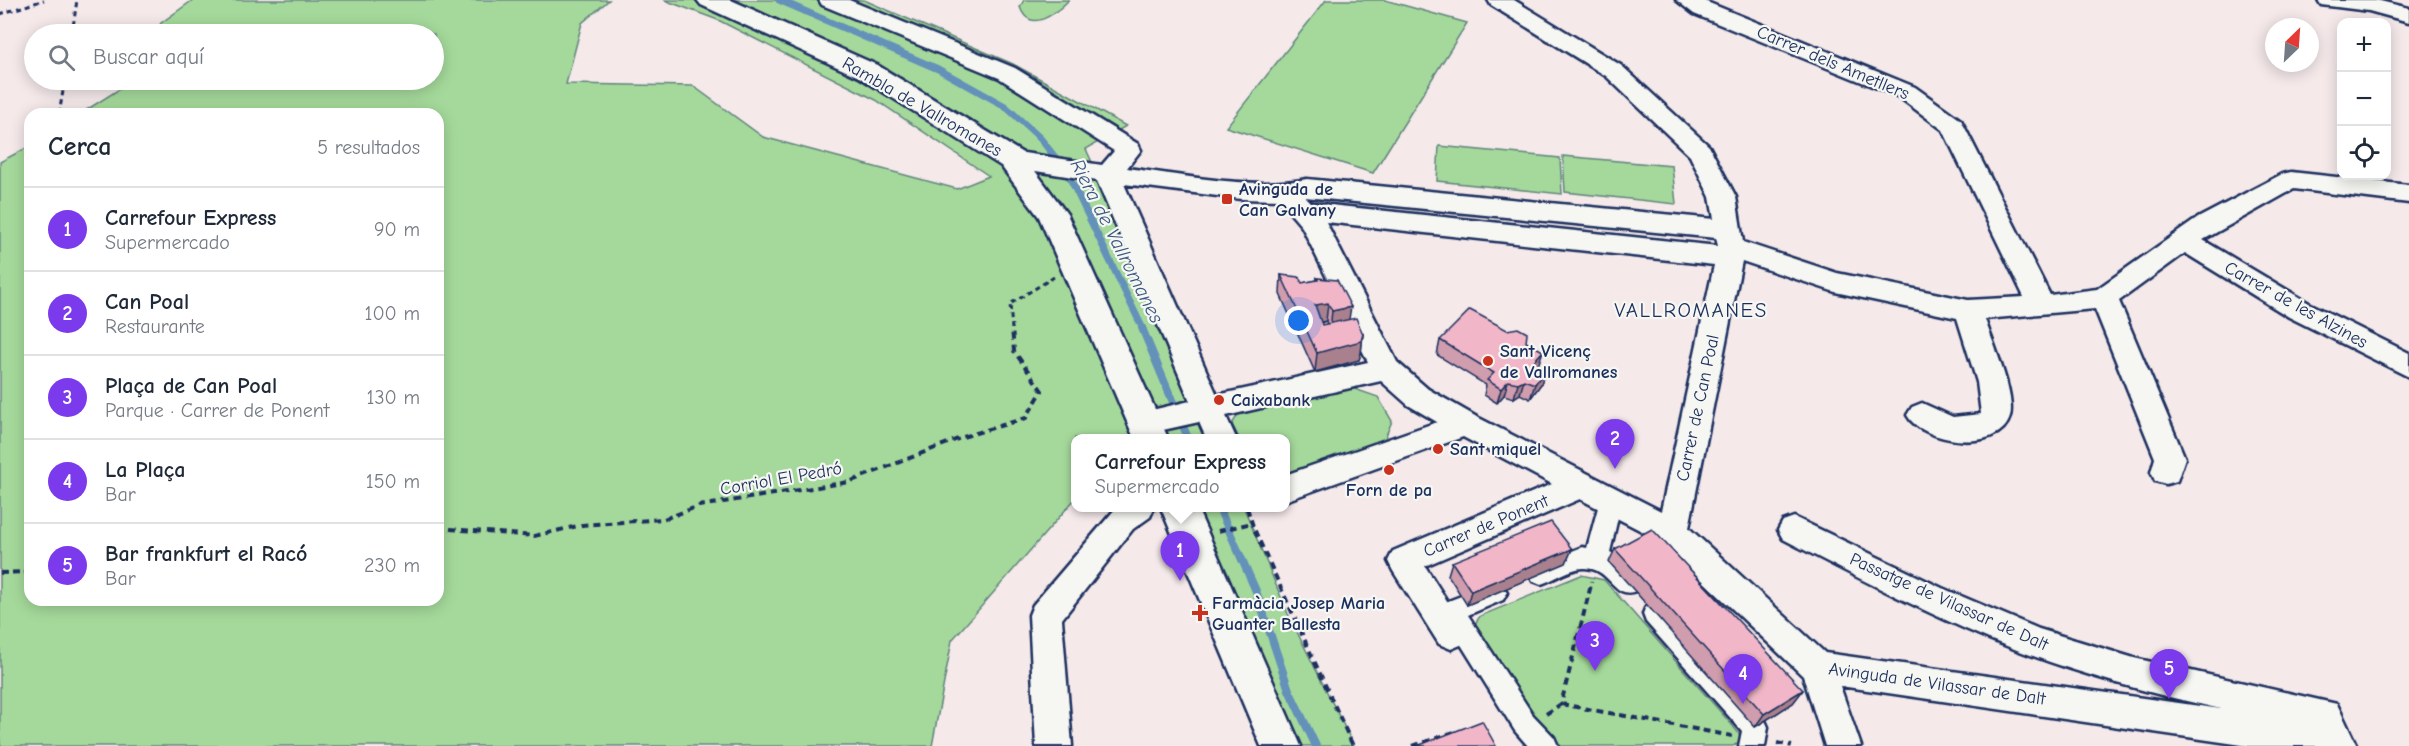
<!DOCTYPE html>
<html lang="es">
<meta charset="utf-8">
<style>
:root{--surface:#fff;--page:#f6f6f7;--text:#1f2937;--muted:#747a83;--line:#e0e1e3;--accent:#7c3aed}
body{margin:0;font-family:"Comic Neue",sans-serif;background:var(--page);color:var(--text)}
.controls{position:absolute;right:18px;top:18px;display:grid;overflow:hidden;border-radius:12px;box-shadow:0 3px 15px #0003}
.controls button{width:54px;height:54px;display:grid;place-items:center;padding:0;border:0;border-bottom:2px solid var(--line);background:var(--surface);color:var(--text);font:30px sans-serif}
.compass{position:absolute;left:2265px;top:18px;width:54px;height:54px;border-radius:50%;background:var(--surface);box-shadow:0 3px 15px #0003;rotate:25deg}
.you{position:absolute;left:1299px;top:321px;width:21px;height:21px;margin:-15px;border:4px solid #fff;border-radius:50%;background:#1a73e8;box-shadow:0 0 0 9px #1a73e833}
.badge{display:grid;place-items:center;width:39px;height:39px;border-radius:50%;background:var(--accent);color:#fff;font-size:20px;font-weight:700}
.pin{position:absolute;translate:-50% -50px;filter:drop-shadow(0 2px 3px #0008)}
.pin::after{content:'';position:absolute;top:32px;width:21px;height:18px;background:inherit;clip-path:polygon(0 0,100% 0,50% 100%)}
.popup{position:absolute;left:1071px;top:434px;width:219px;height:78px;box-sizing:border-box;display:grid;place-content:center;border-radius:12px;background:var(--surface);filter:drop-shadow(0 2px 4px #0005);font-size:20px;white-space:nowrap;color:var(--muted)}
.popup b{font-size:22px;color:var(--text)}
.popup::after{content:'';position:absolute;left:50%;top:100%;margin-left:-12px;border:12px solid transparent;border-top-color:var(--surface)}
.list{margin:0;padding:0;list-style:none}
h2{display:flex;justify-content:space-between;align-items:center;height:78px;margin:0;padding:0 24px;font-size:26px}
h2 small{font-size:20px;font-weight:400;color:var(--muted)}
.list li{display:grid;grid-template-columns:39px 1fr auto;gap:18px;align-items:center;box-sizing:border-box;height:84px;padding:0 24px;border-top:2px solid var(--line)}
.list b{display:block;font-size:22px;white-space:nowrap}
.list p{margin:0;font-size:20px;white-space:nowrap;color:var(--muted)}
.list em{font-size:20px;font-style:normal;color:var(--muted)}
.icon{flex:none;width:33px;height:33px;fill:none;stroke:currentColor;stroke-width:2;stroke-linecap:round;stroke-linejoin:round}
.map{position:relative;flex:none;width:2409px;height:746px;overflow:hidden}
.search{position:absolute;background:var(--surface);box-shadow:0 3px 15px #0003;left:24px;top:24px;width:420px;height:66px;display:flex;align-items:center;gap:15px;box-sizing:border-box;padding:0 21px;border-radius:33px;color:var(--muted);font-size:22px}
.panel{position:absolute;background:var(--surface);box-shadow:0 3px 15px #0003;left:24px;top:108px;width:420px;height:498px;border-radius:18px}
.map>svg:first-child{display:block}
.green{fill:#a5d99b;stroke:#60847c;stroke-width:1.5}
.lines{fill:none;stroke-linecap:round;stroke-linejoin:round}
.stream-far1{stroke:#6491b9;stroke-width:7}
.stream{stroke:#6491b9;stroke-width:8}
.pedestrian-casing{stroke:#1b2f5e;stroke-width:5}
.minor-casing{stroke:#1b2f5e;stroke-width:5}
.tertiary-casing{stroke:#1b2f5e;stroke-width:5}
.path-far1{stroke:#1b2f5e;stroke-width:3;stroke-dasharray:5 4;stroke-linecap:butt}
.path{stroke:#1b2f5e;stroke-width:4;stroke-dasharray:7 5;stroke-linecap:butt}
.pedestrian{fill:#f6f6f2;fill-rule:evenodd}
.minor{fill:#f6f6f2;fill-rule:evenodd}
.tertiary{fill:#f6f6f2;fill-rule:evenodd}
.wall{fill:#cf9dad;stroke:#1b2f5e;stroke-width:1.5;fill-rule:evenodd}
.shaded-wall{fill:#a9808d;stroke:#1b2f5e;stroke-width:1.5}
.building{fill:#f1b7c9;stroke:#1b2f5e;stroke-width:1.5}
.poi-dot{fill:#c8321e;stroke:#f6f6f2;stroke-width:2}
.labels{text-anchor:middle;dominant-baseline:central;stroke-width:4.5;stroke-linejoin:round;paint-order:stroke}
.street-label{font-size:18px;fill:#1b2f5e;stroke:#f6f6f2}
.poi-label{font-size:18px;font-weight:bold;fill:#1b2f5e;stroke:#f6f6f2;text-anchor:start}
.water-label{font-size:20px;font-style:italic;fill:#3a5884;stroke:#f6f6f2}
.quarter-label{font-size:21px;letter-spacing:1.5px;fill:#1b2f5e;stroke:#f6f6f2}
</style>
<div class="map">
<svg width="2409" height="746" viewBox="0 0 2409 746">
<rect width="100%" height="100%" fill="#f5e9ea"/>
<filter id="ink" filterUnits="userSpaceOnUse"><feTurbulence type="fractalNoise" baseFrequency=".0167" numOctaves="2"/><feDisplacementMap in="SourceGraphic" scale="12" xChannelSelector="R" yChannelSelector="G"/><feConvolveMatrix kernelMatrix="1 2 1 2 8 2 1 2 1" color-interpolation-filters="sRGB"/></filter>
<g filter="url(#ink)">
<path class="green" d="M 193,0 L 609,0 L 582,23 L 566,84 L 693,86 L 763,137 L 957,189 L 989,176 L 876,100 L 718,20 L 664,0 L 864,0 L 1013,64 L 1126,126 L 1086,149 L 1181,357 L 1215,438 L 1075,438 L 1075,499 L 952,640 L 932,746 L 0,746 L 0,162 L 30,146 L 30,600 L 438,600 L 438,114 L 80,114 L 126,85 L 129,80 L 434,80 L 434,34 L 155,34 L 161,23 Z
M 1024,0 L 1069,0 C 1056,13 1030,35 1020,7 Z
M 1326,0 L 1385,0 L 1467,23 L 1373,173 L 1226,127 Z
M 1439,146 L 1560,158 L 1562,194 L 1437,181 Z
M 1563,156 L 1672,166 L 1676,204 L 1565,192 Z
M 1346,386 L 1378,397 L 1392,421 L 1382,445 L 1285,477 L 1285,438 L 1239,438 L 1232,424 L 1241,410 Z
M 1169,508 L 1244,508 L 1288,614 L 1354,746 L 1268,746 Z
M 1581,575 L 1604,580 L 1733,726 L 1740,735 L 1740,741 L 1733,746 L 1561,746 L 1537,719 L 1475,624 L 1480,616 Z"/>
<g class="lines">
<path class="stream-far1" d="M 779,0 L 938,69 L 1005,106 L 1040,138 L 1068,174 L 1143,329"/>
<path class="stream" d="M 1142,328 L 1188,438
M 1219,508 L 1256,591 L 1289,690 L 1316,746"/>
<defs>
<path id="pedestrian" d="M 1611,491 L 1619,493 L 1622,500 L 1610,552 C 1623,557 1634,572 1640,584 L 1636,591 C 1613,600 1612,569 1585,568 C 1572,567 1554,580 1541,584 L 1533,581 L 1529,574 L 1533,567 L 1582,547 L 1587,548 L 1600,500 L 1603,493 Z
M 1495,583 L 1503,586 L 1507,593 L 1503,600 L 1468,615 L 1533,715 L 1554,737 L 1558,746 L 1528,746 L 1515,731 L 1440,611 L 1443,603 Z
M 1655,603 L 1664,606 L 1764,718 L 1768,727 L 1765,746 L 1739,746 L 1742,731 L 1646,622 L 1643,614 L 1646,606 Z"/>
<path id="minor" d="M 819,0 L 849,0 L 1015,68 L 1138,144 L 1141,150 L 1127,168 C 1182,175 1253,190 1307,179 L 1714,219 L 1710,197 L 1690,156 L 1606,76 L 1491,5 L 1488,0 L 1514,0 L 1622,66 L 1709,146 L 1736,197 L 1743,242 L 1837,273 L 1968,300 L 2024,297 L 1943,130 L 1899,97 L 1694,14 L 1676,0 L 1702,0 L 1915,87 L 1961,120 L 2050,295 L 2097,289 L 2198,218 L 2282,174 L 2291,172 L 2409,185 L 2409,203 L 2294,189 L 2203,240 L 2309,303 L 2409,353 L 2409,377 L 2289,317 L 2185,253 L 2119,301 L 2185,458 L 2177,481 L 2166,484 L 2155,481 L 2151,472 L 2155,458 L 2095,309 L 1985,319 C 1992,342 2016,395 2010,417 C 1999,454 1922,443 1907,415 L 1912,407 L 1922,403 L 1953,417 L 1981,414 L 1977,382 L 1957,318 L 1835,292 L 1742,261 L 1689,528 L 1825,653 L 2221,709 C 2142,692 2064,670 1989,639 C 1919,610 1851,574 1783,539 L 1778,530 L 1783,521 L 1794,517 L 1942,588 L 2039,629 L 2134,658 L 2337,704 L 2357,746 L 2249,746 L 1840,686 L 1861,746 L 1825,746 L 1803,676 L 1661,541 L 1580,499 L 1425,566 L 1468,634 L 1463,644 L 1451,649 L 1439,644 L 1393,571 L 1388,561 L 1393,551 L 1552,484 L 1463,437 L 1285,501 L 1285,475 L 1437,422 L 1408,405 L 1381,381 L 1226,416 L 1236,438 L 1206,438 L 1199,422 L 1145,434 L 1135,430 L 1130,422 L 1135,414 L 1190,401 L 1097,181 L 1011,167 L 1002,165 L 999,159 L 1002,153 L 1011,151 L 1102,165 L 1114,151 L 999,78 L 822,5 ZM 1124,184 L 1241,199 L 1279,200 L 1302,227 L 1368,362 L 1217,395 ZM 1305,197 L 1716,238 L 1718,246 L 1311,203 ZM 1326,222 L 1714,265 L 1661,511 L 1475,416 L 1428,389 L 1397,362 Z
M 2318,0 L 2376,0 L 2409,8 L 2409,22 L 2369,11 L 2321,5 Z
M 1116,508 L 1154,508 L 1150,517 L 1133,529 L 1062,619 L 1072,746 L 1036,746 L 1029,615 L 1033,605 Z"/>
<path id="tertiary" d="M 697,0 L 731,0 L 877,65 L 1021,152 L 1067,214 L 1168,438 L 1134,438 L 1039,217 L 1001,166 L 859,77 L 701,5 Z
M 1161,508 L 1197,508 L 1301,746 L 1261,746 Z"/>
</defs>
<use href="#pedestrian" class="pedestrian-casing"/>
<use href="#minor" class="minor-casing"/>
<use href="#tertiary" class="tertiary-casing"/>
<path class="path-far1" d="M 0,14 L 44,0
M 72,34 L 77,0
M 59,114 L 65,80
M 1012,329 L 1010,304 L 1054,277"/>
<path class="path" d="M 1247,508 L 1254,529 L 1353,746
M 438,528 L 534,536 L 582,525 L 664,519 L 699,506 L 849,482 L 963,437 L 1026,418 L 1042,391 L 1014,351 L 1012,328
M 1218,531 L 1252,523
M 0,573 L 30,572
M 1561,704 L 1732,736
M 1546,714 L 1561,704 L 1592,581
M 1777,743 L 1792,746
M 1413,746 L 1454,732"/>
<use href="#pedestrian" class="pedestrian"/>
<use href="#minor" class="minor"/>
<use href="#tertiary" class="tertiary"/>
</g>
<path class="wall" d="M 1281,275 L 1302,283 L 1317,280 L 1317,278 L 1349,319 L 1363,334 L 1361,353 L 1359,360 L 1315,372 L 1280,294 ZM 1326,321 L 1327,324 L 1322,325 L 1321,323 Z
M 1440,340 L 1526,342 L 1538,366 L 1545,370 L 1541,384 L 1530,399 L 1520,394 L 1514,398 L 1504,395 L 1497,403 L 1484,395 L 1486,385 L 1437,355 Z
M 1572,549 L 1566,563 L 1467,605 L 1448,575 L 1452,562 Z
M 1615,549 L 1803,690 L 1793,703 L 1755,727 L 1609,562 Z"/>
<path class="shaded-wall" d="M 1328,303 L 1326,321 L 1313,324 L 1315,305 Z
M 1351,307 L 1348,325 L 1330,330 L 1332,311 Z
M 1363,334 L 1361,353 L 1359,360 L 1315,372 L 1317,353 Z
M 1543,351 L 1538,366 L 1532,363 Z
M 1545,370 L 1541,384 L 1530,399 L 1535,384 Z
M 1524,380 L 1520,394 L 1514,398 L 1518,383 Z
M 1508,381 L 1504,395 L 1497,403 L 1501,389 Z
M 1572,549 L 1566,563 L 1467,605 L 1471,591 Z
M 1803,690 L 1793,703 L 1755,727 L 1764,714 Z"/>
<path class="building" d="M 1281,275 L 1299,277 L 1302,283 L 1318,280 L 1317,278 L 1337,280 L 1351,307 L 1332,311 L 1328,303 L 1315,305 L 1322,325 L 1356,318 L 1363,334 L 1361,341 L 1317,353 Z
M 1470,310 L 1507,330 L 1518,328 L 1527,333 L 1526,342 L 1543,351 L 1532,363 L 1545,370 L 1535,384 L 1524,380 L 1518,383 L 1508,381 L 1501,389 L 1487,380 L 1494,373 L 1440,340 Z
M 1551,522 L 1572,549 L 1471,591 L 1452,562 Z
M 1652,529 L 1803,690 L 1764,714 L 1615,549 Z
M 1482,721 L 1496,746 L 1417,746 Z"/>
</g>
<g class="poi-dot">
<rect x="1221" y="193" width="12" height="12" rx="3"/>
<circle cx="1488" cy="361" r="6"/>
<circle cx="1219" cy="400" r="6"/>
<circle cx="1438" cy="449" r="6"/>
<circle cx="1389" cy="470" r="6"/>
<path d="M1197 604h6v6h6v6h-6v6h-6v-6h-6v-6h6z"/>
</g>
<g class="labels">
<g class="street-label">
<text transform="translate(1833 63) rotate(23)">Carrer dels Ametllers</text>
<text transform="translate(922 107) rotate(30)">Rambla de Vallromanes</text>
<text transform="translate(2296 305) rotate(29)">Carrer de les Alzines</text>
<text transform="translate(1698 408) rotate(-78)">Carrer de Can Poal</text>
<text transform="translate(781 479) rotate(-10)">Corriol El Pedró</text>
<text transform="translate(1486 526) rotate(-23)">Carrer de Ponent</text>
<text transform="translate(1949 602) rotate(24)">Passatge de Vilassar de Dalt</text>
<text transform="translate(1937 684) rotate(8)">Avinguda de Vilassar de Dalt</text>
</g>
<g class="poi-label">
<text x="1239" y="189">Avinguda de<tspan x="1239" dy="21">Can Galvany</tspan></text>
<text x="1500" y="351">Sant Vicenç<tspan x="1500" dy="21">de Vallromanes</tspan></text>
<text x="1231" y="400">Caixabank</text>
<text x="1450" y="449">Sant miquel</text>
<text x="1389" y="490" text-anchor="middle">Forn de pa</text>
<text x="1212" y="603">Farmàcia Josep Maria<tspan x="1212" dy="21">Guanter Ballesta</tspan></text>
</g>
<g class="water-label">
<text transform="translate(1117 241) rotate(63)">Riera de Vallromanes</text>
</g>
<g class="quarter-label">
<text x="1691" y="310">VALLROMANES</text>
</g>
</g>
</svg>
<div class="controls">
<button>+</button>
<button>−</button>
<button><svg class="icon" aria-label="locate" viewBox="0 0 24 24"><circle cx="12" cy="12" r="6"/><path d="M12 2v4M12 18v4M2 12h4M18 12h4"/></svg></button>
</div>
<svg class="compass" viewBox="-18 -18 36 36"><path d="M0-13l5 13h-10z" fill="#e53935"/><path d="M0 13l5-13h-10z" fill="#747a83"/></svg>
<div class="you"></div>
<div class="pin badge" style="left:1180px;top:581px">1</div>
<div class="popup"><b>Carrefour Express</b>Supermercado</div>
<div class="pin badge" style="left:1615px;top:469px">2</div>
<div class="pin badge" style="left:1595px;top:671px">3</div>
<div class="pin badge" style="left:1743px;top:704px">4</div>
<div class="pin badge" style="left:2169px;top:699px">5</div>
<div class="search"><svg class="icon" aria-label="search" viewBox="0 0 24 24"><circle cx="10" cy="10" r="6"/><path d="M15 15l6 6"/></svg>Buscar aquí</div>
<section class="panel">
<h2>Cerca<small>5 resultados</small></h2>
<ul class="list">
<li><span class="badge">1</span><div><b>Carrefour Express</b><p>Supermercado</p></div><em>90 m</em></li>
<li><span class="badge">2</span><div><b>Can Poal</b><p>Restaurante</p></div><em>100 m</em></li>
<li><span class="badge">3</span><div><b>Plaça de Can Poal</b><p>Parque · Carrer de Ponent</p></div><em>130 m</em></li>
<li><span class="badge">4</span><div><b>La Plaça</b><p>Bar</p></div><em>150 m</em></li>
<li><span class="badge">5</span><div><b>Bar frankfurt el Racó</b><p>Bar</p></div><em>230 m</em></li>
</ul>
</section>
</div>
